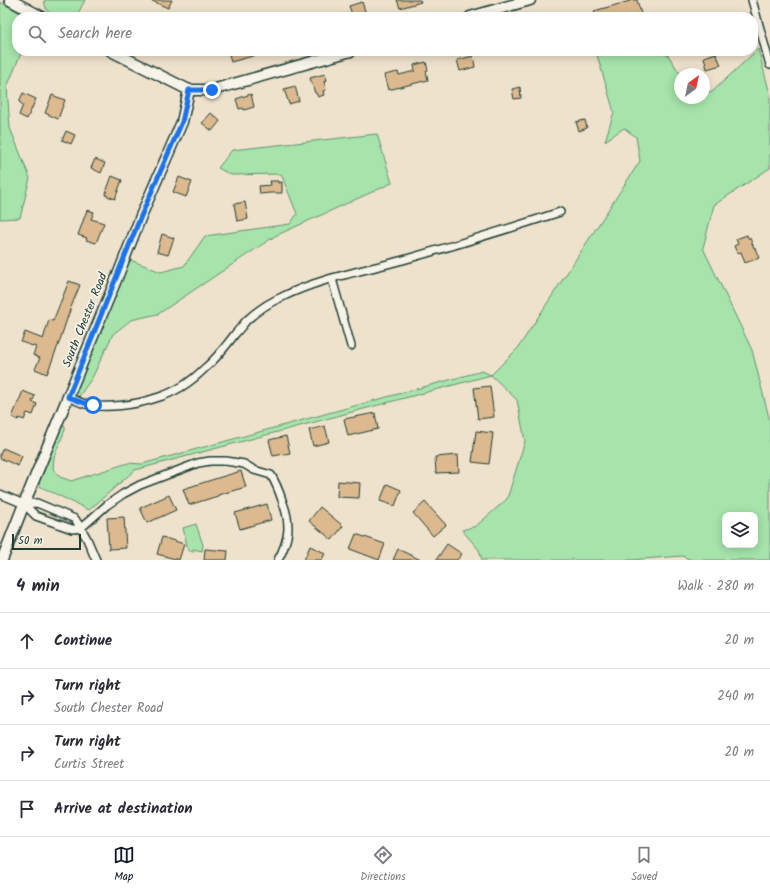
<!DOCTYPE html>
<meta charset="utf-8">
<style>
:root{--surface:#fff;--page:#f2f2f3;--text:#2b2b33;--muted:#7c7c81;--line:#e1e1e2;--accent:#111827}
body{margin:0;font-family:Kalam,sans-serif;background:var(--page);color:var(--text)}
.controls{position:absolute;right:12px;bottom:12px;display:grid;overflow:hidden;border-radius:8px;box-shadow:0 2px 10px #0003}
.controls button{width:36px;height:36px;display:grid;place-items:center;padding:0;border:0;border-bottom:1px solid var(--line);background:var(--surface);color:var(--text);font:20px sans-serif}
.compass{position:absolute;left:674px;top:68px;width:36px;height:36px;border-radius:50%;background:var(--surface);box-shadow:0 2px 10px #0003;rotate:33deg}
.scale{position:absolute;left:12px;bottom:10px;width:69px;box-sizing:border-box;padding-left:4px;border:2px solid #1f3d34;border-top:0;font-size:11px;line-height:14px;white-space:nowrap;color:#1f3d34;-webkit-text-stroke:3px #f7f3e8;paint-order:stroke}
.stop{position:absolute;width:12px;height:12px;margin:-9px;border:3px solid #1a73e8;border-radius:50%;background:#fff}
.stop.end{background:#1a73e8;border-color:#fff;box-shadow:0 1px 4px #0008}
.list{margin:0;padding:0;list-style:none}
h2{display:flex;justify-content:space-between;align-items:center;height:52px;margin:0;padding:0 16px;font-size:17px}
h2 small{font-size:13px;font-weight:400;color:var(--muted)}
.list li{display:grid;grid-template-columns:26px 1fr auto;gap:12px;align-items:center;box-sizing:border-box;height:56px;padding:0 16px;border-top:1px solid var(--line)}
.list b{display:block;font-size:15px;white-space:nowrap}
.list p{margin:0;font-size:13px;white-space:nowrap;color:var(--muted)}
.list em{font-size:13px;font-style:normal;color:var(--muted)}
.icon{flex:none;width:22px;height:22px;fill:none;stroke:currentColor;stroke-width:2;stroke-linecap:round;stroke-linejoin:round}
.map{position:relative;flex:none;width:770px;height:560px;overflow:hidden}
.search{position:absolute;background:var(--surface);box-shadow:0 2px 10px #0003;left:12px;right:12px;top:12px;height:44px;display:flex;align-items:center;gap:10px;box-sizing:border-box;padding:0 14px;border-radius:16px;color:var(--muted);font-size:15px}
.sheet{height:276px;background:var(--surface)}
nav{display:flex;justify-content:space-around;align-items:center;box-sizing:border-box;height:56px;border-top:1px solid var(--line);background:var(--surface);font-size:11px;color:var(--muted)}
nav a{display:grid;justify-items:center;gap:2px}
nav .on{color:var(--accent)}
.map>svg:first-child{display:block}
.green{fill:#a6e4ab;stroke:#629070;fill-rule:evenodd}
.building{fill:#dcb98e;stroke:#1f3d34}
.lines{fill:none;stroke-linecap:round;stroke-linejoin:round}
.street-casing{stroke:#1f3d34;stroke-width:10}
.secondary-casing{stroke:#1f3d34;stroke-width:13}
.street{stroke:#f7f3e8;stroke-width:7}
.secondary{stroke:#f7f3e8;stroke-width:10}
.route{stroke:#1a73e8;stroke-width:5}
.labels{text-anchor:middle;dominant-baseline:central;stroke-width:3.5;stroke-linejoin:round;paint-order:stroke}
.street-label{font-size:12px;fill:#1f3d34;stroke:#f7f3e8}
</style>
<div class="map">
<svg width="770" height="560" viewBox="0 0 770 560">
<rect width="100%" height="100%" fill="#efe2cd"/>
<filter id="ink" filterUnits="userSpaceOnUse"><feTurbulence type="fractalNoise" baseFrequency=".025" numOctaves="2"/><feDisplacementMap in="SourceGraphic" scale="8" xChannelSelector="R" yChannelSelector="G"/><feConvolveMatrix kernelMatrix="1 2 1 2 8 2 1 2 1" color-interpolation-filters="sRGB"/></filter>
<g filter="url(#ink)">
<path class="green" d="M 45,0 L 85,0 L 76,17 C 60,17 48,21 44,1 Z
M 0,2 L 28,17 L 17,17 L 17,51 L 22,51 L 7,87 L 10,128 L 30,178 L 20,218 L 0,219 Z
M 758,49 L 770,94 L 770,168 L 714,205 L 703,248 L 752,350 L 770,422 L 770,560 L 692,560 L 682,556 L 630,560 L 482,560 L 479,550 L 462,530 L 476,526 L 507,499 L 525,441 L 517,400 L 491,375 L 135,470 L 89,510 L 37,485 L 62,424 L 65,426 L 65,430 L 54,457 L 53,469 L 60,477 L 71,481 L 128,463 L 142,464 L 482,371 L 491,375 L 518,348 L 640,161 L 636,137 L 624,128 L 605,141 L 614,112 L 597,55 L 614,51 L 652,51 L 668,55 L 680,74 L 680,98 L 704,98 L 704,91 L 712,92 ZM 725,515 L 755,515 L 755,545 L 725,545 Z
M 377,134 L 392,183 L 275,236 L 158,314 L 131,320 L 113,334 L 92,378 L 75,402 L 69,403 L 128,259 L 161,272 L 184,266 L 205,236 L 290,224 L 297,214 L 281,174 L 231,175 L 218,168 L 232,150 Z
M 196,524 L 203,545 L 202,551 L 193,549 L 193,552 L 188,550 L 183,528 Z"/>
<path class="building" d="M 150,0 L 172,0 L 168,8 Z
M 397,0 L 420,0 L 421,2 L 400,8 Z
M 630,0 L 637,0 L 642,17 L 596,17 L 594,11 L 630,1 Z
M 362,2 L 367,17 L 353,17 L 349,6 Z
M 228,51 L 264,51 L 264,53 L 231,62 Z
M 716,53 L 717,58 L 718,58 L 721,65 L 707,69 L 704,57 Z
M 473,56 L 475,67 L 460,71 L 457,60 Z
M 426,62 L 428,70 L 426,71 L 428,80 L 388,90 L 384,75 L 398,72 L 399,75 L 415,71 L 414,65 Z
M 325,74 L 327,80 L 324,81 L 326,90 L 323,91 L 324,95 L 318,97 L 316,93 L 315,93 L 310,78 Z
M 295,86 L 299,101 L 289,104 L 284,89 Z
M 520,87 L 521,98 L 514,99 L 512,89 Z
M 23,93 L 36,99 L 27,119 L 19,115 L 23,105 L 19,102 Z
M 251,94 L 254,107 L 244,110 L 243,108 L 239,109 L 236,99 Z
M 52,95 L 65,100 L 58,119 L 45,113 Z
M 211,113 L 220,121 L 212,131 L 202,123 Z
M 585,120 L 587,128 L 579,131 L 576,122 Z
M 66,131 L 75,135 L 71,144 L 62,140 Z
M 95,159 L 105,163 L 101,173 L 91,168 Z
M 112,176 L 122,180 L 115,199 L 105,195 Z
M 179,177 L 192,182 L 186,197 L 173,192 Z
M 270,181 L 278,181 L 278,183 L 282,182 L 282,193 L 270,193 L 260,194 L 259,186 L 271,185 Z
M 245,202 L 248,219 L 237,221 L 234,204 Z
M 87,210 L 94,212 L 91,219 L 104,223 L 96,243 L 86,240 L 87,238 L 78,235 Z
M 162,234 L 174,238 L 168,255 L 157,252 Z
M 747,235 L 748,238 L 750,238 L 754,248 L 755,248 L 759,258 L 745,263 L 741,252 L 737,253 L 734,246 L 738,244 L 736,239 Z
M 69,281 L 80,285 L 71,307 L 59,343 L 47,374 L 35,369 L 40,358 L 33,355 L 36,347 L 21,342 L 25,332 L 43,339 L 49,320 L 53,321 Z
M 490,386 L 494,417 L 478,419 L 474,388 Z
M 23,391 L 35,396 L 32,402 L 37,404 L 33,415 L 27,413 L 24,420 L 19,418 L 18,420 L 12,417 Z
M 375,413 L 378,429 L 348,436 L 344,419 Z
M 325,426 L 329,442 L 313,446 L 309,430 Z
M 476,431 L 493,433 L 489,464 L 472,462 Z
M 286,436 L 290,453 L 273,456 L 269,440 Z
M 3,448 L 22,456 L 18,466 L 0,458 L 0,454 Z
M 458,455 L 459,472 L 436,473 L 435,457 Z
M 241,471 L 246,487 L 218,495 L 218,496 L 189,505 L 183,489 L 221,477 Z
M 338,481 L 360,483 L 359,498 L 337,497 Z
M 387,484 L 401,490 L 395,506 L 380,501 Z
M 169,495 L 176,510 L 147,523 L 140,508 Z
M 425,502 L 446,525 L 433,536 L 413,513 Z
M 267,504 L 271,520 L 240,529 L 235,513 Z
M 320,507 L 343,526 L 332,540 L 309,521 Z
M 124,517 L 126,548 L 109,549 L 107,518 Z
M 356,534 L 385,544 L 379,560 L 350,549 Z
M 162,537 L 184,544 L 179,560 L 157,554 Z
M 447,544 L 462,554 L 457,560 L 436,560 Z
M 310,546 L 325,553 L 322,560 L 304,560 Z
M 205,549 L 228,551 L 227,560 L 204,560 Z
M 398,549 L 406,553 L 421,560 L 393,560 Z"/>
<g class="lines">
<defs>
<path id="street" d="M 752,0 L 770,65
M 332,279 L 351,346
M 68,397 C 73,399 79,402 85,404 C 105,409 136,405 156,398 C 174,393 192,381 205,368 C 216,359 226,346 235,334 C 239,330 243,324 247,320 C 257,311 270,302 282,297 C 320,278 363,271 403,260 C 456,245 508,229 560,212
M 0,494 L 24,504 L 36,516 L 72,529 L 81,528 L 107,505 L 123,494 L 140,485 L 198,463 L 210,461 L 226,461 L 244,464 L 254,470 L 271,475 C 276,483 279,491 282,500 C 291,523 290,538 278,560
M 24,504 L 37,503 L 75,519 L 81,528 L 87,539 L 96,560"/>
<path id="secondary" d="M 10,0 L 42,17
M 470,17 L 530,0
M 111,51 L 189,90 L 212,90 L 351,51
M 2,560 L 24,504 L 118,275 L 141,216 L 182,122 L 189,90"/>
</defs>
<use href="#street" class="street-casing"/>
<use href="#secondary" class="secondary-casing"/>
<use href="#street" class="street"/>
<use href="#secondary" class="secondary"/>
</g>
</g>
<g class="lines" filter="url(#ink)">
<path class="route" d="M 93,405 L 84,403 L 68,397 L 141,216 L 182,122 L 189,90 L 212,90"/>
</g>
<g class="labels">
<g class="street-label">
<text transform="translate(85 320) rotate(-68)">South Chester Road</text>
</g>
</g>
</svg>
<div class="controls">
<button><svg class="icon" aria-label="layers" viewBox="0 0 24 24"><path d="M12 4l9 5-9 5-9-5zM3 14l9 5 9-5"/></svg></button>
</div>
<svg class="compass" viewBox="-18 -18 36 36"><path d="M0-13l5 13h-10z" fill="#e53935"/><path d="M0 13l5-13h-10z" fill="#7c7c81"/></svg>
<div class="scale">50 m</div>
<div class="stop" style="left:93px;top:405px"></div>
<div class="stop end" style="left:212px;top:90px"></div>
<div class="search"><svg class="icon" aria-label="search" viewBox="0 0 24 24"><circle cx="10" cy="10" r="6"/><path d="M15 15l6 6"/></svg>Search here</div>
</div>
<section class="sheet">
<h2>4 min<small>Walk · 280 m</small></h2>
<ul class="list">
<li><svg class="icon" aria-label="ahead" viewBox="0 0 24 24"><path d="M12 20V5M6 11l6-6 6 6"/></svg><div><b>Continue</b></div><em>20 m</em></li>
<li><svg class="icon" aria-label="right" viewBox="0 0 24 24"><path d="M7 20v-9h11M14 6l5 5-5 5"/></svg><div><b>Turn right</b><p>South Chester Road</p></div><em>240 m</em></li>
<li><svg class="icon" aria-label="right" viewBox="0 0 24 24"><path d="M7 20v-9h11M14 6l5 5-5 5"/></svg><div><b>Turn right</b><p>Curtis Street</p></div><em>20 m</em></li>
<li><svg class="icon" aria-label="arrive" viewBox="0 0 24 24"><path d="M6 21V4h12l-3 4 3 4H6"/></svg><div><b>Arrive at destination</b></div></li>
</ul>
</section>
<nav>
<a class="on"><svg class="icon" aria-label="map" viewBox="0 0 24 24"><path d="M3 6l6-2 6 2 6-2v14l-6 2-6-2-6 2zM9 4v14M15 6v14"/></svg>Map</a>
<a><svg class="icon" aria-label="directions" viewBox="0 0 24 24"><path d="M12 3l9 9-9 9-9-9zM9 14v-3h6M13 9l2 2-2 2"/></svg>Directions</a>
<a><svg class="icon" aria-label="saved" viewBox="0 0 24 24"><path d="M7 4h10v16l-5-4-5 4z"/></svg>Saved</a>
</nav>
